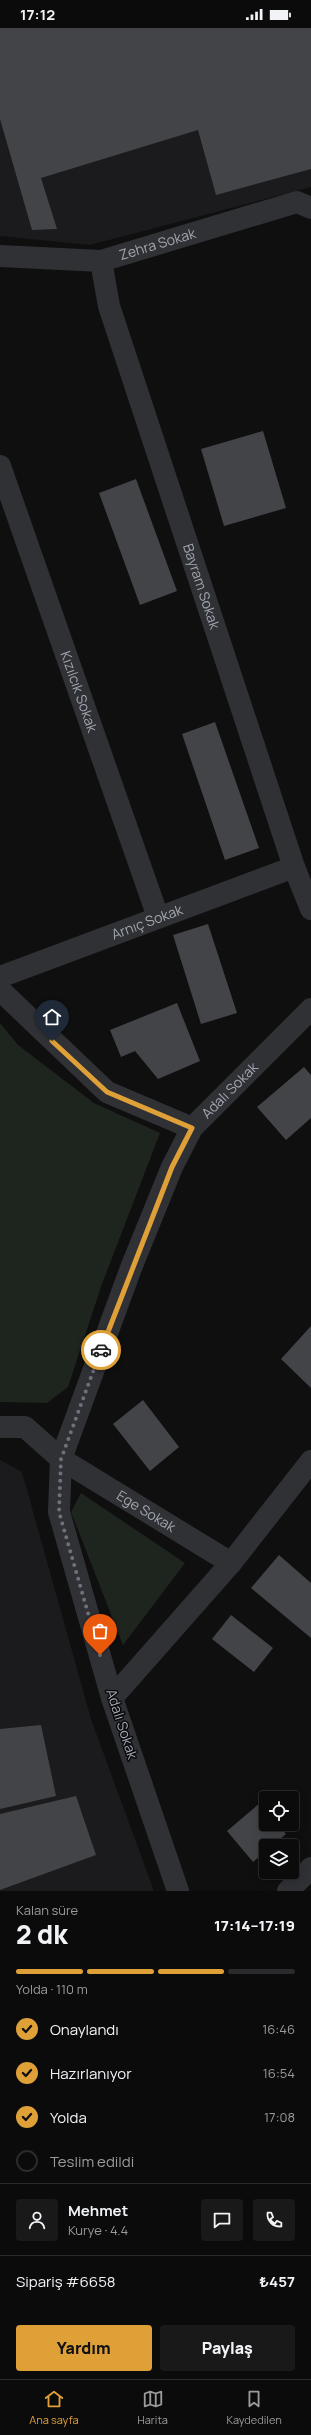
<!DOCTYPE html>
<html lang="tr">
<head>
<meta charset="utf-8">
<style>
	:root { --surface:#0b0b0c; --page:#19191a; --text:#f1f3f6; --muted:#9a9b9d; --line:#2b2b2d; --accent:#dfa038 }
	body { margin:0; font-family:Manrope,sans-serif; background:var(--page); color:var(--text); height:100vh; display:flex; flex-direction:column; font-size:15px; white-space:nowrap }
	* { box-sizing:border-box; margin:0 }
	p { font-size:13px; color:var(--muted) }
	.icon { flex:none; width:22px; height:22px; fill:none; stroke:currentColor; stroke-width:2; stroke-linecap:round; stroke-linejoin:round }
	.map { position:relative; height:1863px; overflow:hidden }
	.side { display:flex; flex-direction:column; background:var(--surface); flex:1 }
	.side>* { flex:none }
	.fabs { position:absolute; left:259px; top:1763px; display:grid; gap:8px }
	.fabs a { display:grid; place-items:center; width:40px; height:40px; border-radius:4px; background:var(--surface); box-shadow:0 2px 10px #0003,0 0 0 1px var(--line); font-size:20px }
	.pin { position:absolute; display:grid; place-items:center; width:34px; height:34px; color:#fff; margin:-41px -17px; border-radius:50% 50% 50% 0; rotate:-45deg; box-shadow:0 0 4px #0007 }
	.pin .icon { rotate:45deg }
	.courier { position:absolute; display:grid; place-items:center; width:40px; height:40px; margin:-20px; border:3px solid #dfa038; border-radius:50%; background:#fff; color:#222; box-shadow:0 1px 5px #0007 }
	.head em { font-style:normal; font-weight:800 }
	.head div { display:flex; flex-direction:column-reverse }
	.head { display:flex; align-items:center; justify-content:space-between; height:68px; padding:0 16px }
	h1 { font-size:26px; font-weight:800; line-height:30px }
	.bar { display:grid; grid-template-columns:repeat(4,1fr); gap:6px 4px; align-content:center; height:48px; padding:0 16px }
	.bar i { height:5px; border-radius:3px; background:var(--line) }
	.bar .on { background:var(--accent) }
	.bar p { grid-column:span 4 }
	.line { display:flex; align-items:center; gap:10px; padding:0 16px; border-top:1px solid var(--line) }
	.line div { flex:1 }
	.round { display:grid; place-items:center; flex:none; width:42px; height:42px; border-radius:4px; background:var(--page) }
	ol { padding:0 16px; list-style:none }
	li { display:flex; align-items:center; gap:12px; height:44px }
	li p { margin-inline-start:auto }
	li .icon { padding:4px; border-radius:50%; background:var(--accent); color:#111; stroke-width:4 }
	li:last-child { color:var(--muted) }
	li i { width:22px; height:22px; border:2px solid var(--line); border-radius:50% }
	.action { display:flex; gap:8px; margin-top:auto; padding:8px 16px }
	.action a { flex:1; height:46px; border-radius:4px; background:var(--accent); color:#111; font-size:16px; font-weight:800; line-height:46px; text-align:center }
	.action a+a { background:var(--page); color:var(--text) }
	.status { display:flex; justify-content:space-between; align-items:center; height:28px; padding:0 20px; background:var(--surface); direction:ltr }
	.status svg { height:11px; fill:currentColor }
	.menu { display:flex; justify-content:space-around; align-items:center; height:56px; border-top:1px solid var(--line); background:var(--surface); font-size:11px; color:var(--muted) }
	.menu a { display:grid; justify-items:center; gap:2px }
	.menu .on { color:var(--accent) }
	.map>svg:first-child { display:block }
	.built { fill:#1b1b1d }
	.green { fill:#1e241e }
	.building { fill:#434448 }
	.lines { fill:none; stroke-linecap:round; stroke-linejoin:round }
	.street { stroke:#303135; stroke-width:22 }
	.done { stroke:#6e7178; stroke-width:4; stroke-dasharray:0 7.2 }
	.route { stroke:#dfa038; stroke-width:5 }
	.labels { text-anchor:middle; stroke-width:3; stroke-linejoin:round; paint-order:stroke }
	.street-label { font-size:14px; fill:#a1a6b0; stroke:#0a0a0b }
</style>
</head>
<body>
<div class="status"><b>17:12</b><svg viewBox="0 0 49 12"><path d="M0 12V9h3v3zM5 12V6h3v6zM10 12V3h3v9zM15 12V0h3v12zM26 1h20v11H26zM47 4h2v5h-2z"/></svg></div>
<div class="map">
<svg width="311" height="1863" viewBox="0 0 311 1863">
	<rect width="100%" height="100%" fill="#0f0f10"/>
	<!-- built -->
	<path class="built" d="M 0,0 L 311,0 L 311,159 L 90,217 L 0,208 Z
		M 0,1432 L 22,1444 L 91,1691 L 154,1863 L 0,1863 Z"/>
	<!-- green -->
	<path class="green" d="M 0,995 L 18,1017 L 94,1075 L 160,1105 L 102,1256 L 68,1359 L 47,1375 L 0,1374 Z
		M 81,1465 L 185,1535 L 123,1617 L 71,1484 Z"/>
	<!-- building -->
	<path class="building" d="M 0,0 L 311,0 L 311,141 L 216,167 L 198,102 L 41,150 L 57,201 L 32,202 L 0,91 Z
		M 263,403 L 286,480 L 224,498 L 201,421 Z
		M 136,451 L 177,563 L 140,577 L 99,465 Z
		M 215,694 L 259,820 L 225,832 L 182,706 Z
		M 208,896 L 237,985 L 201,996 L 173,907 Z
		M 177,975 L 200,1033 L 158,1051 L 135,1023 L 121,1029 L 110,1002 Z
		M 304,1039 L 311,1047 L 311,1090 L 286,1112 L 257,1079 Z
		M 311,1298 L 311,1360 L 281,1331 Z
		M 143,1372 L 179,1419 L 150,1443 L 113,1396 Z
		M 279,1527 L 311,1555 L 311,1610 L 251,1560 Z
		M 231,1587 L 273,1620 L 254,1644 L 212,1611 Z
		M 41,1697 L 56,1768 L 0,1781 L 0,1701 Z
		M 76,1768 L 96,1827 L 0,1862 L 0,1786 Z
		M 260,1775 L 266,1782 L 266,1796 L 278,1796 L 286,1806 L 272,1818 L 266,1818 L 266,1823 L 253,1834 L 227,1803 Z"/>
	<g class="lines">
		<!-- street -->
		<g class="street">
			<path id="s1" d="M 0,228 L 101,233 L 297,174 L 311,180"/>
			<path id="s2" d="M 101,233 L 109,278 L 294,839 L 311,881"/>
			<path id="s3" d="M 0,438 L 158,889"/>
			<path id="s4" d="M 0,949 L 294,839"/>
			<path d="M 0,962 L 107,1064 L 192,1100"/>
			<path id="s5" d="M 0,1399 L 25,1399 L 61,1431 L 231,1535"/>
			<path d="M 112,1670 L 231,1535 L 311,1433"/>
			<path id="s6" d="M 178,1863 L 112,1670 L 59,1484 L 61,1431 L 131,1240 L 172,1139 L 192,1100 L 311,981"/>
			<path d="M 288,1863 L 311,1840"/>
		</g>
	</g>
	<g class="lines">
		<!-- done -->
		<path class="done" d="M 100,1627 L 59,1484 L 61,1431 L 101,1322"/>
		<!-- route -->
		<path class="route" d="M 52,1013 L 107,1064 L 192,1100 L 172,1139 L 101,1322"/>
	</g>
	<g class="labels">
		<!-- street labels -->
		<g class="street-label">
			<text dy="5" stroke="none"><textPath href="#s1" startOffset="160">Zehra Sokak</textPath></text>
			<text dy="5" stroke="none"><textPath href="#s2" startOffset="341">Bayram Sokak</textPath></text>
			<text dy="5" stroke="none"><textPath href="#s3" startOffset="239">Kızılcık Sokak</textPath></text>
			<text dy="5" stroke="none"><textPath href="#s4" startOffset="157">Arnıç Sokak</textPath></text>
			<text dy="5" stroke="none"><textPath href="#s6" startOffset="860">Adalı Sokak</textPath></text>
			<text dy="5" stroke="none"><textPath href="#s5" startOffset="173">Ege Sokak</textPath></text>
			<text transform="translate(122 1696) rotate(72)" y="5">Adalı Sokak</text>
		</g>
	</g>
</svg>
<div class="fabs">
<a><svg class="icon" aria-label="locate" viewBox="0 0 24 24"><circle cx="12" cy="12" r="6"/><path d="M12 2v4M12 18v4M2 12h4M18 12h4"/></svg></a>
<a><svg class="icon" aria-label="layers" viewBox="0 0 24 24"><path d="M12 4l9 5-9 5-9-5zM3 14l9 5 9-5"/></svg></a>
</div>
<div class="pin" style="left:100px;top:1627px;background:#ea580c"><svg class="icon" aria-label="bag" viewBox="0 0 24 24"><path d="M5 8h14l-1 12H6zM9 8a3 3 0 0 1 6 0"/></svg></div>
<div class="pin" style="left:52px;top:1013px;background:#1f2937"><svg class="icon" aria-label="home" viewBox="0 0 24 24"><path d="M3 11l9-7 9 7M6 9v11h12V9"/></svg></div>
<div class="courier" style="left:101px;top:1322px"><svg class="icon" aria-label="car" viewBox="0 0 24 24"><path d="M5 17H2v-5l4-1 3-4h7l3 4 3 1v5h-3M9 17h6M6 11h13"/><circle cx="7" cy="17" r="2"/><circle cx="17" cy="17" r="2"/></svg></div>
</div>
<section class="side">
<div class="head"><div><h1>2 dk</h1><p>Kalan süre</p></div><em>17:14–17:19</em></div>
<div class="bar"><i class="on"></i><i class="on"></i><i class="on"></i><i></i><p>Yolda · 110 m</p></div>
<ol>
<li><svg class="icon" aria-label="check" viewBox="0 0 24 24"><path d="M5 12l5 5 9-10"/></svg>Onaylandı<p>16:46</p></li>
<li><svg class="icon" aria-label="check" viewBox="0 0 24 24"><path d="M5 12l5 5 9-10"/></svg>Hazırlanıyor<p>16:54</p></li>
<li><svg class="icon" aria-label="check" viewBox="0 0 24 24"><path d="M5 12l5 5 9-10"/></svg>Yolda<p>17:08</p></li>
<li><i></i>Teslim edildi</li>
</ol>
<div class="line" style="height:72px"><a class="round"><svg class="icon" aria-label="person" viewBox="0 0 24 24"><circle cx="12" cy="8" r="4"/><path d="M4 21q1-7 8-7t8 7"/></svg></a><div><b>Mehmet</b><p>Kurye · 4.4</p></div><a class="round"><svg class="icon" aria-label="chat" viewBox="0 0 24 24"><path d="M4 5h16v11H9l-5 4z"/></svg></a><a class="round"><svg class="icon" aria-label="phone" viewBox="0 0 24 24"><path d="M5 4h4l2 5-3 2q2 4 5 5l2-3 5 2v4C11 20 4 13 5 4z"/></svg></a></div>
<div class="line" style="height:52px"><div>Sipariş #6658</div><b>₺457</b></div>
<div class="action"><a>Yardım</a><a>Paylaş</a></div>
</section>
<nav class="menu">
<a class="on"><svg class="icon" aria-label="home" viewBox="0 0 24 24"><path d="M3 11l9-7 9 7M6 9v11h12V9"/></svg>Ana sayfa</a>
<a><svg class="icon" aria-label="map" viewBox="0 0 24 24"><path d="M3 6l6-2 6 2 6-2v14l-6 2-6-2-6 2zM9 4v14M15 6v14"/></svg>Harita</a>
<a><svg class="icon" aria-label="saved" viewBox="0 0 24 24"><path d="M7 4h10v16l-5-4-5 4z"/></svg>Kaydedilen</a>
</nav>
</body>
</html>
